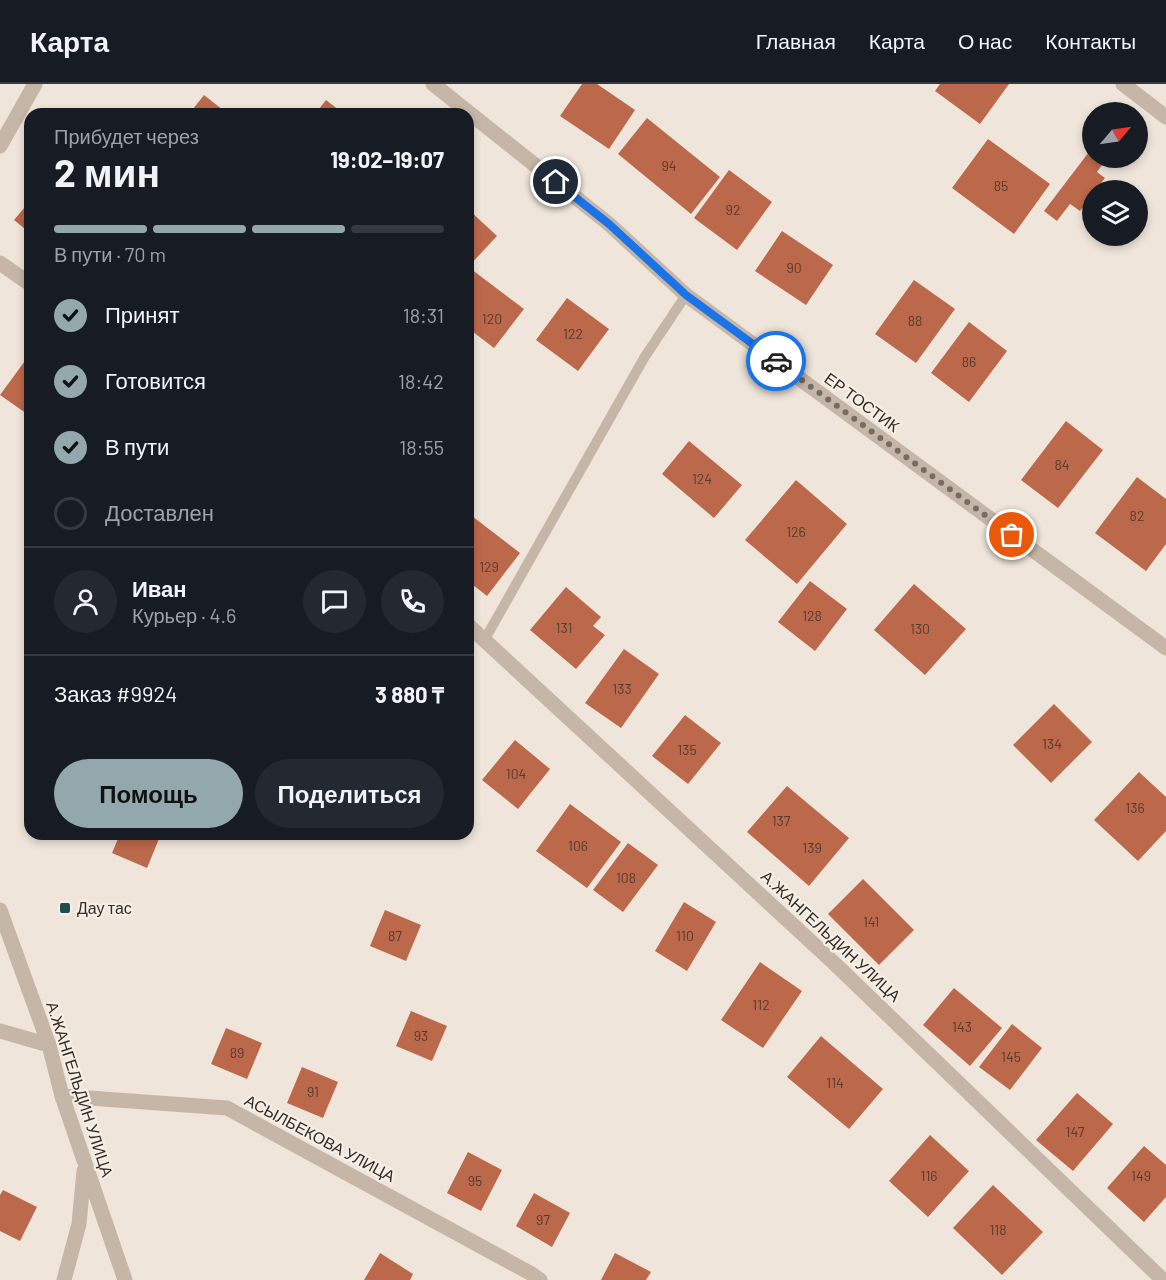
<!DOCTYPE html>
<html lang="ru">
<head>
<meta charset="utf-8">
<style>
	:root { --surface:#171b24; --page:#242831; --text:#f1f3f6; --muted:#9ea1a6; --line:#363941; --accent:#93a8ac }
	body { margin:0; font-family:Barlow,sans-serif; background:var(--page); color:var(--text); height:100vh; display:flex; flex-direction:column; font-size:22px; white-space:nowrap }
	* { box-sizing:border-box; margin:0 }
	p { font-size:20px; color:var(--muted) }
	.icon { flex:none; width:33px; height:33px; fill:none; stroke:currentColor; stroke-width:2; stroke-linecap:round; stroke-linejoin:round }
	.map { position:relative; flex:1; overflow:hidden }
	.details { position:absolute; left:24px; top:24px; width:450px; height:732px; display:flex; flex-direction:column; background:var(--surface); border-radius:18px; box-shadow:0 3px 9px #0003 }
	.details>* { flex:none }
	.needle { width:39px; rotate:61deg }
	.fabs { position:absolute; left:1082px; top:18px; display:grid; gap:12px }
	.fabs a { display:grid; place-items:center; width:66px; height:66px; border-radius:50%; background:var(--surface); box-shadow:0 3px 9px #0003; font-size:30px }
	.pin { position:absolute; display:grid; place-items:center; width:51px; height:51px; color:#fff; margin:-26px; border:3px solid #fff; border-radius:50%; box-shadow:0 2px 6px #0007 }
	.courier { position:absolute; display:grid; place-items:center; width:60px; height:60px; margin:-30px; border:4px solid #1a73e8; border-radius:50%; background:#fff; color:#222; box-shadow:0 2px 8px #0007 }
	.headline em { font-style:normal; font-weight:700 }
	.headline div { display:flex; flex-direction:column-reverse }
	.headline { display:flex; align-items:center; justify-content:space-between; height:102px; padding:0 30px }
	h1 { font-size:39px; font-weight:700; line-height:45px }
	.bar { display:grid; grid-template-columns:repeat(4,1fr); gap:9px 6px; align-content:center; height:72px; padding:0 30px }
	.bar i { height:8px; border-radius:4px; background:var(--line) }
	.bar .selected { background:var(--accent) }
	.bar p { grid-column:span 4 }
	.line { display:flex; align-items:center; gap:15px; padding:0 30px; border-top:2px solid var(--line) }
	.line div { flex:1 }
	.round { display:grid; place-items:center; flex:none; width:63px; height:63px; border-radius:32px; background:var(--page) }
	ol { padding:0 30px; list-style:none }
	li { display:flex; align-items:center; gap:18px; height:66px }
	li p { margin-inline-start:auto }
	li .icon { padding:6px; border-radius:50%; background:var(--accent); color:#111; stroke-width:4 }
	li:last-child { color:var(--muted) }
	li i { width:33px; height:33px; border:3px solid var(--line); border-radius:50% }
	.primary-button { display:flex; gap:12px; margin-top:auto; padding:12px 30px }
	.primary-button a { flex:1; height:69px; border-radius:36px; background:var(--accent); color:#111; font-size:24px; font-weight:700; line-height:69px; text-align:center }
	.primary-button a+a { background:var(--page); color:var(--text) }
	header { display:flex; align-items:center; gap:36px; box-sizing:border-box; height:84px; padding:0 30px; background:var(--surface); border-bottom:2px solid var(--line) }
	header strong { font-size:28px }
	nav { display:flex; gap:33px; margin-inline-start:auto; font-size:21px }
	.map>svg:first-child { display:block }
	.building { fill:#bc684b }
	.lines { fill:none; stroke-linecap:round; stroke-linejoin:round }
	.service { stroke:#c6b6a7; stroke-width:10 }
	.minor { stroke:#c6b6a7; stroke-width:15 }
	.tertiary { stroke:#c6b6a7; stroke-width:15 }
	.done { stroke:#756c66; stroke-width:6; stroke-dasharray:0 10.8 }
	.route { stroke:#1a73e8; stroke-width:8 }
	.poi-dot { fill:#204c51; stroke:#f7efe5; stroke-width:2 }
	.labels { text-anchor:middle; stroke-width:4.5; stroke-linejoin:round; paint-order:stroke }
	.number-label { font-size:14px; fill:#553a30 }
	.street-label { font-size:16px; fill:#332b27; stroke:#f7efe5 }
	.poi-label { font-size:16px; fill:#332b27; stroke:#f7efe5; text-anchor:start }
</style>
</head>
<body>
<header>
<strong>Карта</strong>
<nav><a>Главная</a><a>Карта</a><a>О нас</a><a>Контакты</a></nav>
</header>
<div class="map">
<svg width="1166" height="1196" viewBox="0 0 1166 1196">
	<rect width="100%" height="100%" fill="#efe5da"/>
	<!-- building -->
	<path class="building" d="M 582,0 L 597,0 L 635,26 L 609,65 L 560,32 Z
		M 940,0 L 1009,0 L 980,40 L 935,7 Z
		M 204,11 L 228,30 L 189,30 Z
		M 326,16 L 344,30 L 315,30 Z
		M 647,34 L 720,93 L 691,130 L 618,70 Z
		M 988,55 L 1050,100 L 1014,150 L 952,104 Z
		M 1092,64 L 1092,74 L 1107,74 L 1097,88 L 1105,94 L 1096,106 L 1092,106 L 1092,112 L 1080,127 L 1070,120 L 1057,137 L 1044,127 Z
		M 729,86 L 772,118 L 737,166 L 694,134 Z
		M 30,117 L 30,149 L 14,136 Z
		M 468,125 L 497,152 L 468,183 Z
		M 782,147 L 833,181 L 806,221 L 755,187 Z
		M 471,185 L 524,225 L 494,264 L 468,244 L 468,190 Z
		M 914,196 L 955,225 L 916,279 L 875,250 Z
		M 567,214 L 609,245 L 578,287 L 536,256 Z
		M 969,238 L 1007,267 L 969,318 L 931,289 Z
		M 30,270 L 30,332 L 0,311 Z
		M 1066,337 L 1103,366 L 1058,424 L 1021,396 Z
		M 689,357 L 742,401 L 714,434 L 662,390 Z
		M 1137,393 L 1166,415 L 1166,460 L 1146,487 L 1095,449 Z
		M 796,396 L 847,440 L 797,500 L 745,456 Z
		M 468,429 L 520,469 L 487,512 L 468,497 Z
		M 810,497 L 847,525 L 815,567 L 778,538 Z
		M 914,500 L 966,545 L 925,591 L 874,546 Z
		M 566,503 L 601,533 L 593,542 L 605,551 L 576,585 L 530,546 Z
		M 624,565 L 659,590 L 621,644 L 585,619 Z
		M 1054,620 L 1092,658 L 1051,699 L 1013,661 Z
		M 685,631 L 721,659 L 688,700 L 652,672 Z
		M 515,656 L 550,685 L 518,725 L 482,696 Z
		M 1139,688 L 1166,713 L 1166,747 L 1138,777 L 1094,736 Z
		M 787,702 L 849,754 L 809,802 L 747,748 Z
		M 570,720 L 621,758 L 587,804 L 536,767 Z
		M 120,750 L 161,750 L 147,784 L 112,769 Z
		M 628,759 L 658,781 L 623,828 L 593,806 Z
		M 863,795 L 914,846 L 879,881 L 828,830 Z
		M 684,818 L 716,838 L 687,887 L 655,867 Z
		M 385,826 L 421,841 L 406,877 L 370,862 Z
		M 760,878 L 802,907 L 763,964 L 721,936 Z
		M 954,904 L 1002,944 L 970,982 L 923,941 Z
		M 411,927 L 447,942 L 432,977 L 396,962 Z
		M 1012,940 L 1042,964 L 1010,1006 L 979,983 Z
		M 226,944 L 262,959 L 247,995 L 211,980 Z
		M 821,952 L 883,1005 L 849,1045 L 787,993 Z
		M 302,983 L 338,998 L 323,1034 L 287,1019 Z
		M 1077,1009 L 1113,1040 L 1073,1087 L 1036,1056 Z
		M 930,1051 L 969,1087 L 928,1133 L 889,1097 Z
		M 1144,1062 L 1166,1081 L 1166,1113 L 1144,1138 L 1107,1104 Z
		M 468,1068 L 502,1086 L 481,1127 L 447,1109 Z
		M 993,1101 L 1043,1148 L 1002,1191 L 953,1144 Z
		M 3,1106 L 37,1123 L 20,1157 L 0,1147 L 0,1111 Z
		M 534,1109 L 570,1129 L 552,1163 L 516,1142 Z
		M 380,1169 L 413,1190 L 410,1196 L 364,1196 Z
		M 615,1169 L 651,1188 L 646,1196 L 601,1196 Z"/>
	<g class="lines">
		<!-- service -->
		<path class="service" d="M 485,555 L 644,274 L 686,211"/>
		<!-- minor -->
		<path class="minor" d="M 433,0 L 609,140 L 686,211 L 1166,564
			M 1123,0 L 1166,33
			M 0,62 L 35,0
			M 0,179 L 30,200
			M 468,541 L 834,879 L 1163,1196
			M 0,947 L 49,961
			M 62,1012 L 227,1024 L 530,1189 L 540,1196"/>
		<!-- tertiary -->
		<path class="tertiary" d="M 0,826 L 49,961 L 62,1012 L 125,1196
			M 64,1196 L 79,1140 L 84,1087"/>
	</g>
	<g class="lines">
		<!-- done -->
		<path class="done" d="M 776,277 L 1012,451"/>
		<!-- route -->
		<path class="route" d="M 556,98 L 609,140 L 686,211 L 776,277"/>
	</g>
	<!-- markers -->
	<rect class="poi-dot" x="59" y="818" width="12" height="12" rx="3"/>
	<g class="labels">
		<!-- number labels -->
		<g class="number-label">
			<text x="669" y="87">94</text>
			<text x="1001" y="107">85</text>
			<text x="733" y="131">92</text>
			<text x="794" y="189">90</text>
			<text x="492" y="240">120</text>
			<text x="915" y="242">88</text>
			<text x="573" y="255">122</text>
			<text x="969" y="283">86</text>
			<text x="1062" y="386">84</text>
			<text x="702" y="400">124</text>
			<text x="1137" y="437">82</text>
			<text x="796" y="453">126</text>
			<text x="489" y="488">129</text>
			<text x="812" y="537">128</text>
			<text x="564" y="549">131</text>
			<text x="920" y="550">130</text>
			<text x="622" y="610">133</text>
			<text x="1052" y="665">134</text>
			<text x="687" y="671">135</text>
			<text x="516" y="695">104</text>
			<text x="1135" y="729">136</text>
			<text x="781" y="742">137</text>
			<text x="578" y="767">106</text>
			<text x="812" y="769">139</text>
			<text x="626" y="799">108</text>
			<text x="871" y="843">141</text>
			<text x="395" y="857">87</text>
			<text x="685" y="857">110</text>
			<text x="761" y="926">112</text>
			<text x="962" y="948">143</text>
			<text x="421" y="957">93</text>
			<text x="237" y="974">89</text>
			<text x="1011" y="978">145</text>
			<text x="835" y="1004">114</text>
			<text x="313" y="1013">91</text>
			<text x="1075" y="1053">147</text>
			<text x="929" y="1097">116</text>
			<text x="1141" y="1097">149</text>
			<text x="475" y="1102">95</text>
			<text x="543" y="1141">97</text>
			<text x="998" y="1151">118</text>
		</g>
		<!-- street labels -->
		<g class="street-label">
			<text transform="translate(862 318) rotate(36)" y="6">ЕР ТОСТИК</text>
			<text transform="translate(831 852) rotate(43)" y="6">А.ЖАНГЕЛЬДИН УЛИЦА</text>
			<text transform="translate(80 1005) rotate(72)" y="6">А.ЖАНГЕЛЬДИН УЛИЦА</text>
			<text transform="translate(320 1054) rotate(28)" y="6">АСЫЛБЕКОВА УЛИЦА</text>
		</g>
		<!-- poi labels -->
		<g class="poi-label">
			<text x="77" y="830">Дау тас</text>
		</g>
	</g>
</svg>
<div class="fabs">
<a><svg class="needle" viewBox="-14 -14 28 28"><path d="M0-13l5 13h-10z" fill="#e53935"/><path d="M0 13l5-13h-10z" fill="#9ea1a6"/></svg></a>
<a><svg class="icon" aria-label="layers" viewBox="0 0 24 24"><path d="M12 4l9 5-9 5-9-5zM3 14l9 5 9-5"/></svg></a>
</div>
<div class="pin" style="left:1012px;top:451px;background:#ea580c"><svg class="icon" aria-label="bag" viewBox="0 0 24 24"><path d="M5 8h14l-1 12H6zM9 8a3 3 0 0 1 6 0"/></svg></div>
<div class="pin" style="left:556px;top:98px;background:#1f2937"><svg class="icon" aria-label="home" viewBox="0 0 24 24"><path d="M3 11l9-7 9 7M6 9v11h12V9"/></svg></div>
<div class="courier" style="left:776px;top:277px"><svg class="icon" aria-label="car" viewBox="0 0 24 24"><path d="M5 17H2v-5l4-1 3-4h7l3 4 3 1v5h-3M9 17h6M6 11h13"/><circle cx="7" cy="17" r="2"/><circle cx="17" cy="17" r="2"/></svg></div>
<section class="details">
<div class="headline"><div><h1>2 мин</h1><p>Прибудет через</p></div><em>19:02–19:07</em></div>
<div class="bar"><i class="selected"></i><i class="selected"></i><i class="selected"></i><i></i><p>В пути · 70 m</p></div>
<ol>
<li><svg class="icon" aria-label="check" viewBox="0 0 24 24"><path d="M5 12l5 5 9-10"/></svg>Принят<p>18:31</p></li>
<li><svg class="icon" aria-label="check" viewBox="0 0 24 24"><path d="M5 12l5 5 9-10"/></svg>Готовится<p>18:42</p></li>
<li><svg class="icon" aria-label="check" viewBox="0 0 24 24"><path d="M5 12l5 5 9-10"/></svg>В пути<p>18:55</p></li>
<li><i></i>Доставлен</li>
</ol>
<div class="line" style="height:108px"><a class="round"><svg class="icon" aria-label="person" viewBox="0 0 24 24"><circle cx="12" cy="8" r="4"/><path d="M4 21q1-7 8-7t8 7"/></svg></a><div><b>Иван</b><p>Курьер · 4.6</p></div><a class="round"><svg class="icon" aria-label="chat" viewBox="0 0 24 24"><path d="M4 5h16v11H9l-5 4z"/></svg></a><a class="round"><svg class="icon" aria-label="phone" viewBox="0 0 24 24"><path d="M5 4h4l2 5-3 2q2 4 5 5l2-3 5 2v4C11 20 4 13 5 4z"/></svg></a></div>
<div class="line" style="height:78px"><div>Заказ #9924</div><b>3 880 ₸</b></div>
<div class="primary-button"><a>Помощь</a><a>Поделиться</a></div>
</section>
</div>
</body>
</html>
